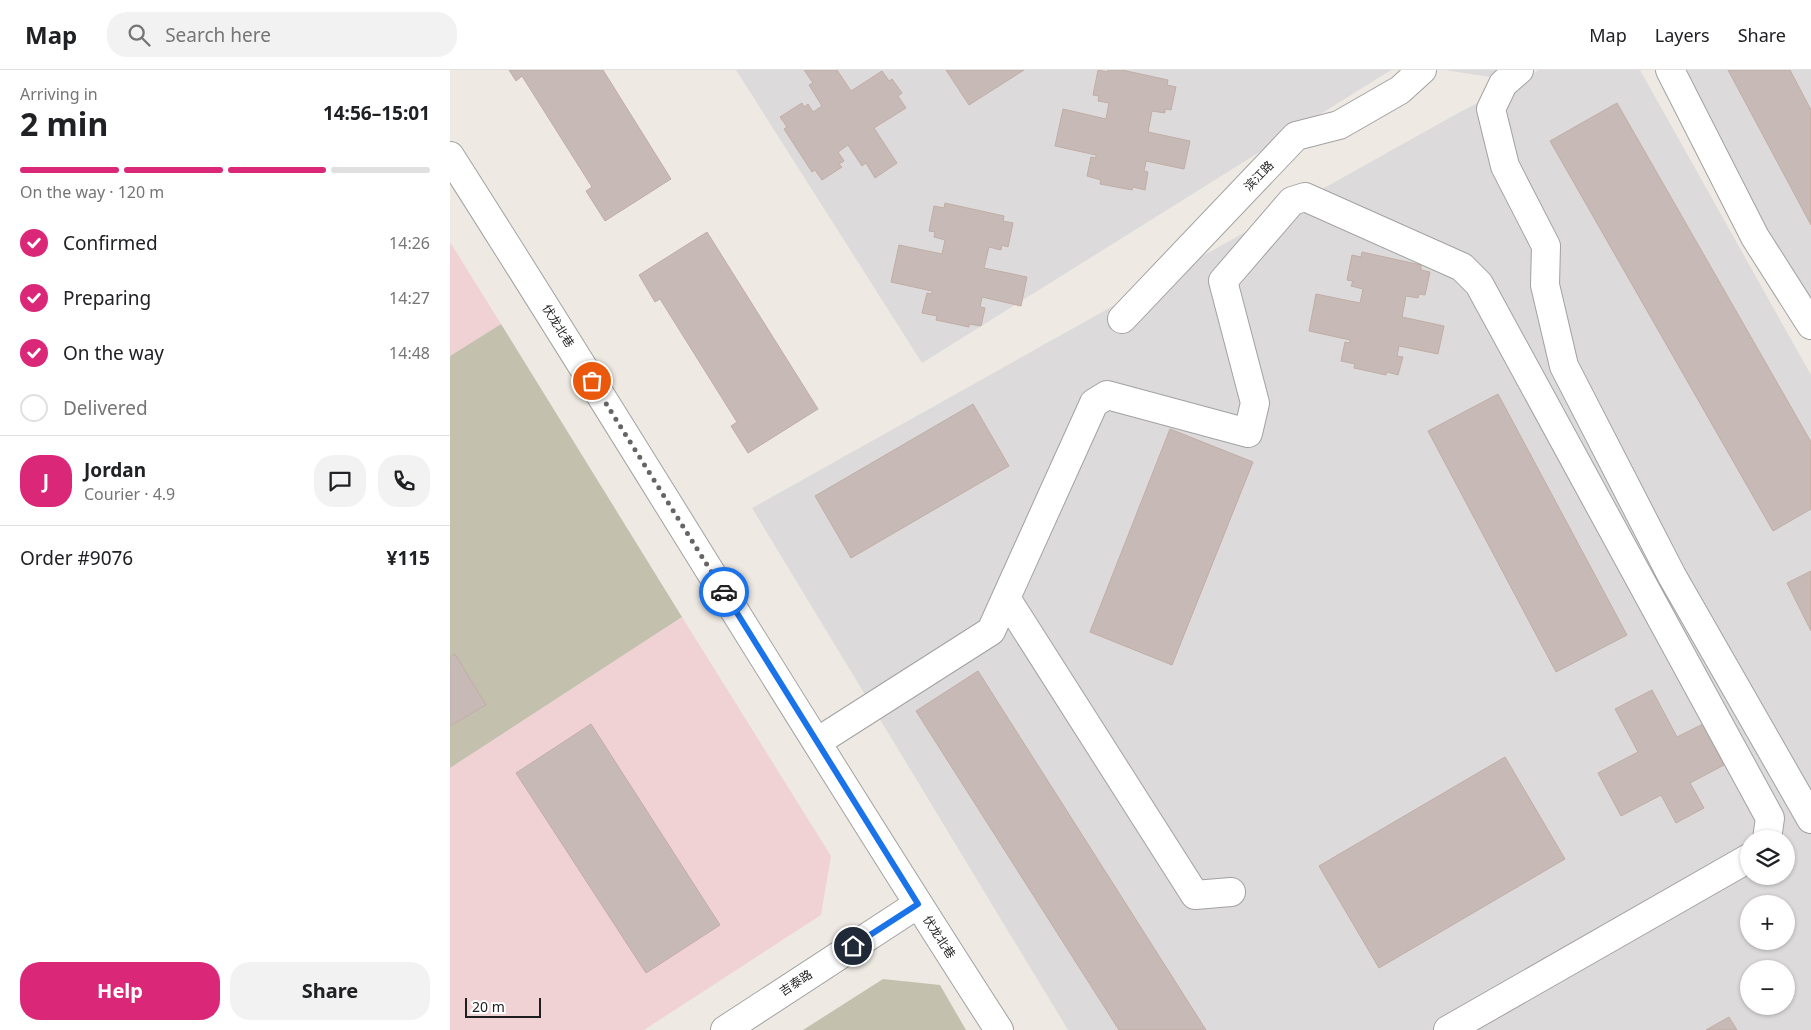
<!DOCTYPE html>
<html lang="en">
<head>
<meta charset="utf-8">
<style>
	:root { --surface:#fff; --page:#f2f2f2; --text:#202124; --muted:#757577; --line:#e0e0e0; --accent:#db2777 }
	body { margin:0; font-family:"Noto Sans","Noto Sans SC",sans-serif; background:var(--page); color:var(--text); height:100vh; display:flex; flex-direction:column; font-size:19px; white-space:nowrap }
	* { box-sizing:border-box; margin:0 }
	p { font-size:16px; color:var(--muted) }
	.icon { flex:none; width:28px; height:28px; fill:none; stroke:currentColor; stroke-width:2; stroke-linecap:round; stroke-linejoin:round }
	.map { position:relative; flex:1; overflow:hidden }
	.sheet { display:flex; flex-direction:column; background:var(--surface); width:450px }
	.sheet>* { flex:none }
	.buttons { position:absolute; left:1290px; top:760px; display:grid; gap:10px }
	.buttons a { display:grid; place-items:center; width:55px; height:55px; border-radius:50%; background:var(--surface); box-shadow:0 1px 4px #0004; font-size:25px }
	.scale { position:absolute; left:15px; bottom:12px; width:76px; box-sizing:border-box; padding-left:5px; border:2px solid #1e1e1e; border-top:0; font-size:14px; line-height:18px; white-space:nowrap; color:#1e1e1e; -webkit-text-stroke:4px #fff; paint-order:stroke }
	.pin { position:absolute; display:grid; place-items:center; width:42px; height:42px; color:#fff; margin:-21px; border:2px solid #fff; border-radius:50%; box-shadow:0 1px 5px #0007 }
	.courier { position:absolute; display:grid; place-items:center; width:50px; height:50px; margin:-25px; border:4px solid #1a73e8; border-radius:50%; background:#fff; color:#222; box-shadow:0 1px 6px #0007 }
	.overview em { font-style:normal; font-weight:700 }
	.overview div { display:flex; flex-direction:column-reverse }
	.overview { display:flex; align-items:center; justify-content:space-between; height:85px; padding:0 20px }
	h1 { font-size:32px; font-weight:700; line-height:38px }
	.bar { display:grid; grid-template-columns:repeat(4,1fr); gap:8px 5px; align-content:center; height:60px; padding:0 20px }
	.bar i { height:6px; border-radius:4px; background:var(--line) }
	.bar .active { background:var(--accent) }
	.bar p { grid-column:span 4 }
	.line { display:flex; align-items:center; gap:12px; padding:0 20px; border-top:1px solid var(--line) }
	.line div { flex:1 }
	.round { display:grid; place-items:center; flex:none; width:52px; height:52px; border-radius:20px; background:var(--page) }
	ol { padding:0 20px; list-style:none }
	li { display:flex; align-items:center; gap:15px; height:55px }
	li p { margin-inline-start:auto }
	li .icon { padding:5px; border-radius:50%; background:var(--accent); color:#fff; stroke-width:4 }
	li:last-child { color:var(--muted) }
	li i { width:28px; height:28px; border:2px solid var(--line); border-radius:50% }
	.action { display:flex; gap:10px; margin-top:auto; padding:10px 20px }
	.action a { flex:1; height:58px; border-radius:20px; background:var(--accent); color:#fff; font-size:20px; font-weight:700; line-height:58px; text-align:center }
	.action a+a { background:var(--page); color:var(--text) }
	header { display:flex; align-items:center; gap:30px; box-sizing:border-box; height:70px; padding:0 25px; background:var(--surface); border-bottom:1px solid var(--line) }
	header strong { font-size:24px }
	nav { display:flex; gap:28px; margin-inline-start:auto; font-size:18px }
	.search { width:350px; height:45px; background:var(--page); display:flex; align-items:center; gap:12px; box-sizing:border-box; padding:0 18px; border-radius:20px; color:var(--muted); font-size:19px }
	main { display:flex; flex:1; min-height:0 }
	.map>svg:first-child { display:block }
	.residential { fill:#dcdadb; fill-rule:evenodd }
	.commercial { fill:#f0d2d5 }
	.construction { fill:#c4c0ae }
	.building { fill:#c7bab6; stroke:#c1ada5 }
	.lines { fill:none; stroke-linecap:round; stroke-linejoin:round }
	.street-casing { stroke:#a2a2a2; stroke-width:30 }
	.street { stroke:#fff; stroke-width:28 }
	.done { stroke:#676563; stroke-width:5; stroke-dasharray:0 9 }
	.route { stroke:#1a73e8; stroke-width:6 }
	.labels { text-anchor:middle; stroke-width:5; stroke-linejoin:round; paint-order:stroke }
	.street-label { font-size:12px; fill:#1e1e1e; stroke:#fff }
</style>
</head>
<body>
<header>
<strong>Map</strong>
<div class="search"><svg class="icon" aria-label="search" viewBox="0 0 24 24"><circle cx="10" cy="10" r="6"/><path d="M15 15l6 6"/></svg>Search here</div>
<nav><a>Map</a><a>Layers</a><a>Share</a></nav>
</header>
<main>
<section class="sheet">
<div class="overview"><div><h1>2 min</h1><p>Arriving in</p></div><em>14:56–15:01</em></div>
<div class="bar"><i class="active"></i><i class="active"></i><i class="active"></i><i></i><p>On the way · 120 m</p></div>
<ol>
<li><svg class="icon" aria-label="check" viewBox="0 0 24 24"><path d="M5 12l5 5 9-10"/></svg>Confirmed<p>14:26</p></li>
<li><svg class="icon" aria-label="check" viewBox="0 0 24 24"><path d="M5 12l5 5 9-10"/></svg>Preparing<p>14:27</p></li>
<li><svg class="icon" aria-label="check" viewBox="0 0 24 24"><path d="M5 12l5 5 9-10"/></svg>On the way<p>14:48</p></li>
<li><i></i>Delivered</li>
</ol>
<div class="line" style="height:90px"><b class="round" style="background:var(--accent);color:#fff">J</b><div><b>Jordan</b><p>Courier · 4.9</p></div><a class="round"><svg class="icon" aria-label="chat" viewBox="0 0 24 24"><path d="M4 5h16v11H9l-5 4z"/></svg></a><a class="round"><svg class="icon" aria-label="phone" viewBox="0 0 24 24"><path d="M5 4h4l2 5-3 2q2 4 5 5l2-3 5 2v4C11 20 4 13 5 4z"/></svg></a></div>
<div class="line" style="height:65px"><div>Order #9076</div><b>¥115</b></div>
<div class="action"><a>Help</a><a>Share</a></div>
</section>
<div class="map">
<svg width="1361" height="960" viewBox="0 0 1361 960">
	<rect width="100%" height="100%" fill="#efe9e3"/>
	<!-- residential -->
	<path class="residential" d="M 286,0 L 941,0 L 472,293 Z
		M 995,0 L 1053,0 L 1040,7 Z
		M 1089,0 L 1190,0 L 1361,305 L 1361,960 L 618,960 L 302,438 L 1001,47 ZM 1299,769 L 1336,769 L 1336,806 L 1299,806 ZM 1299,834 L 1336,834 L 1336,871 L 1299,871 ZM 1299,899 L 1336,899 L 1336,936 L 1299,936 Z
		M 1209,0 L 1361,0 L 1361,271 Z"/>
	<!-- commercial -->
	<path class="commercial" d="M 0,172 L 51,254 L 0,286 Z
		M 232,547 L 381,786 L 371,845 L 194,960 L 0,960 L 0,698 Z"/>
	<!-- construction -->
	<path class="construction" d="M 51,254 L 232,547 L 0,698 L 0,286 Z
		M 433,909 L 490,915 L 516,960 L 353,960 Z"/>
	<!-- building -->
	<path class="building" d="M 59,0 L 153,0 L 221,109 L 155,151 L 136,121 L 142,117 L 72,6 L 66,11 Z
		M 354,0 L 387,0 L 401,21 L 432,1 L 439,11 L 442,9 L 452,23 L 448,26 L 456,38 L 424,58 L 447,93 L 425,108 L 416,93 L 412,96 L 398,75 L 388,82 L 394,91 L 389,94 L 392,97 L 372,110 L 365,100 L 362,102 L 334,59 L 337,57 L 330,47 L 352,33 L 354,37 L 358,34 L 363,42 L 372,36 L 359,15 L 363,13 Z
		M 496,0 L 574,0 L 519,35 Z
		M 648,0 L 657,2 L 658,0 L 672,0 L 718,10 L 717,15 L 726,17 L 721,40 L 715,39 L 715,43 L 702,41 L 698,62 L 740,71 L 734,99 L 696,91 L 694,101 L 698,102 L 695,120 L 683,117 L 682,120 L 650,114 L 651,110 L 637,106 L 641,87 L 646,88 L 646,85 L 605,76 L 613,39 L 656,49 L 659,33 L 648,31 L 649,26 L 643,25 Z
		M 1278,0 L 1340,0 L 1361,40 L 1361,155 Z
		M 1167,33 L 1361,372 L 1361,439 L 1323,461 L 1100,71 Z
		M 495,133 L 554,146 L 553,151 L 563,153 L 558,177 L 552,175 L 551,180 L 539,177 L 534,198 L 577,207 L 571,236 L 532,227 L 530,237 L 535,238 L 531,256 L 519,254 L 519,257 L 486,250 L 487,246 L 472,243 L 477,223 L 482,224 L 482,221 L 441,212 L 449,175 L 492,184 L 495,170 L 484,167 L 485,162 L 479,161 L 484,136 L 494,138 Z
		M 257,162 L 368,339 L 298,383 L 281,356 L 287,352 L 210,229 L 205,232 L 189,205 Z
		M 912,182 L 971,195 L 971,200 L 980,202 L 975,225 L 969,224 L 968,228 L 956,226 L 952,247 L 994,256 L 988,284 L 949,276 L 947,286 L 953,287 L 948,305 L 937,302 L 936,305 L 904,298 L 905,294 L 891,291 L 895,272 L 900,273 L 900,270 L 859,261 L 866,224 L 910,233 L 913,219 L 901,216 L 903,211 L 897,210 L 902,185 L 911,187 Z
		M 1048,324 L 1177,565 L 1106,602 L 978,361 Z
		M 523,334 L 559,396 L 401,488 L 365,426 Z
		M 720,359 L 803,392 L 722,595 L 640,562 Z
		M 1361,501 L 1361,561 L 1337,513 Z
		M 5,584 L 36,635 L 0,656 L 0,587 Z
		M 528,601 L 756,960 L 669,960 L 466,641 Z
		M 1202,620 L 1227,667 L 1253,654 L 1274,695 L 1240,713 L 1254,738 L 1226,753 L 1211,725 L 1171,746 L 1148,703 L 1188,682 L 1165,639 Z
		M 141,654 L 270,855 L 196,903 L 66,703 Z
		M 1055,687 L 1115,789 L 929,898 L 869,796 Z
		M 1279,947 L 1287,960 L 1256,960 Z"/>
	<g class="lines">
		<defs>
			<path id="street" d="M 1069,0 L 1053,14 L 1041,39 L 1055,96 L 1096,176 L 1095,215 L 1114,296 L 1222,506 L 1361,749
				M 1220,0 L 1305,167 L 1361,255
				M 0,86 C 185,376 362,671 549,960
				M 672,249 L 846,66 L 889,55 L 950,20 L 972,0
				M 556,528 L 745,825 L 781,822
				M 367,672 L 541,561 L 644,333 L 657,325 L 798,363 L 805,333 L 773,211 L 842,131 L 855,127 L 1012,197 L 1029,214 L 1320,748 L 1317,769
				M 275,960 L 468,834
				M 998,960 L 1299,788"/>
		</defs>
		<!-- street casing -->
		<use href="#street" class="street-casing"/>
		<!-- street -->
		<use href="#street" class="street"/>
	</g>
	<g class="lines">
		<!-- done -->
		<path class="done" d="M 142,311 L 274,522"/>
		<!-- route -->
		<path class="route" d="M 274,522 L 468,834 L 403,876"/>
	</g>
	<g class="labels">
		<!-- street labels -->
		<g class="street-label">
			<text transform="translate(809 106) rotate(-46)" y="4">滨江路</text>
			<text transform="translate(108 256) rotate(58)" y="4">伏龙北巷</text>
			<text transform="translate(489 867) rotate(57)" y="4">伏龙北巷</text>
			<text transform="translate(346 913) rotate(-33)" y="4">吉泰路</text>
		</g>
	</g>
</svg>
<div class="buttons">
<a><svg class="icon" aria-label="layers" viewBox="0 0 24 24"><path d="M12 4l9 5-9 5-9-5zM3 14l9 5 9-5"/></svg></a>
<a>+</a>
<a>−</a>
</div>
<div class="scale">20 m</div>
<div class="pin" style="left:142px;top:311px;background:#ea580c"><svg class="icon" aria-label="bag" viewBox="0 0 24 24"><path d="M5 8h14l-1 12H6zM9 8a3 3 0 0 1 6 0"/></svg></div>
<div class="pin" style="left:403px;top:876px;background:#1f2937"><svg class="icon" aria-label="home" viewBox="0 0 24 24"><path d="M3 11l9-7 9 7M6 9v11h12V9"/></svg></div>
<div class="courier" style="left:274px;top:522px"><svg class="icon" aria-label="car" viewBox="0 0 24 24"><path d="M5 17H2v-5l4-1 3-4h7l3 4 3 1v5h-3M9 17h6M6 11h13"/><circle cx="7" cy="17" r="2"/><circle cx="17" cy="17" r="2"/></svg></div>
</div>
</main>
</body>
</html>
